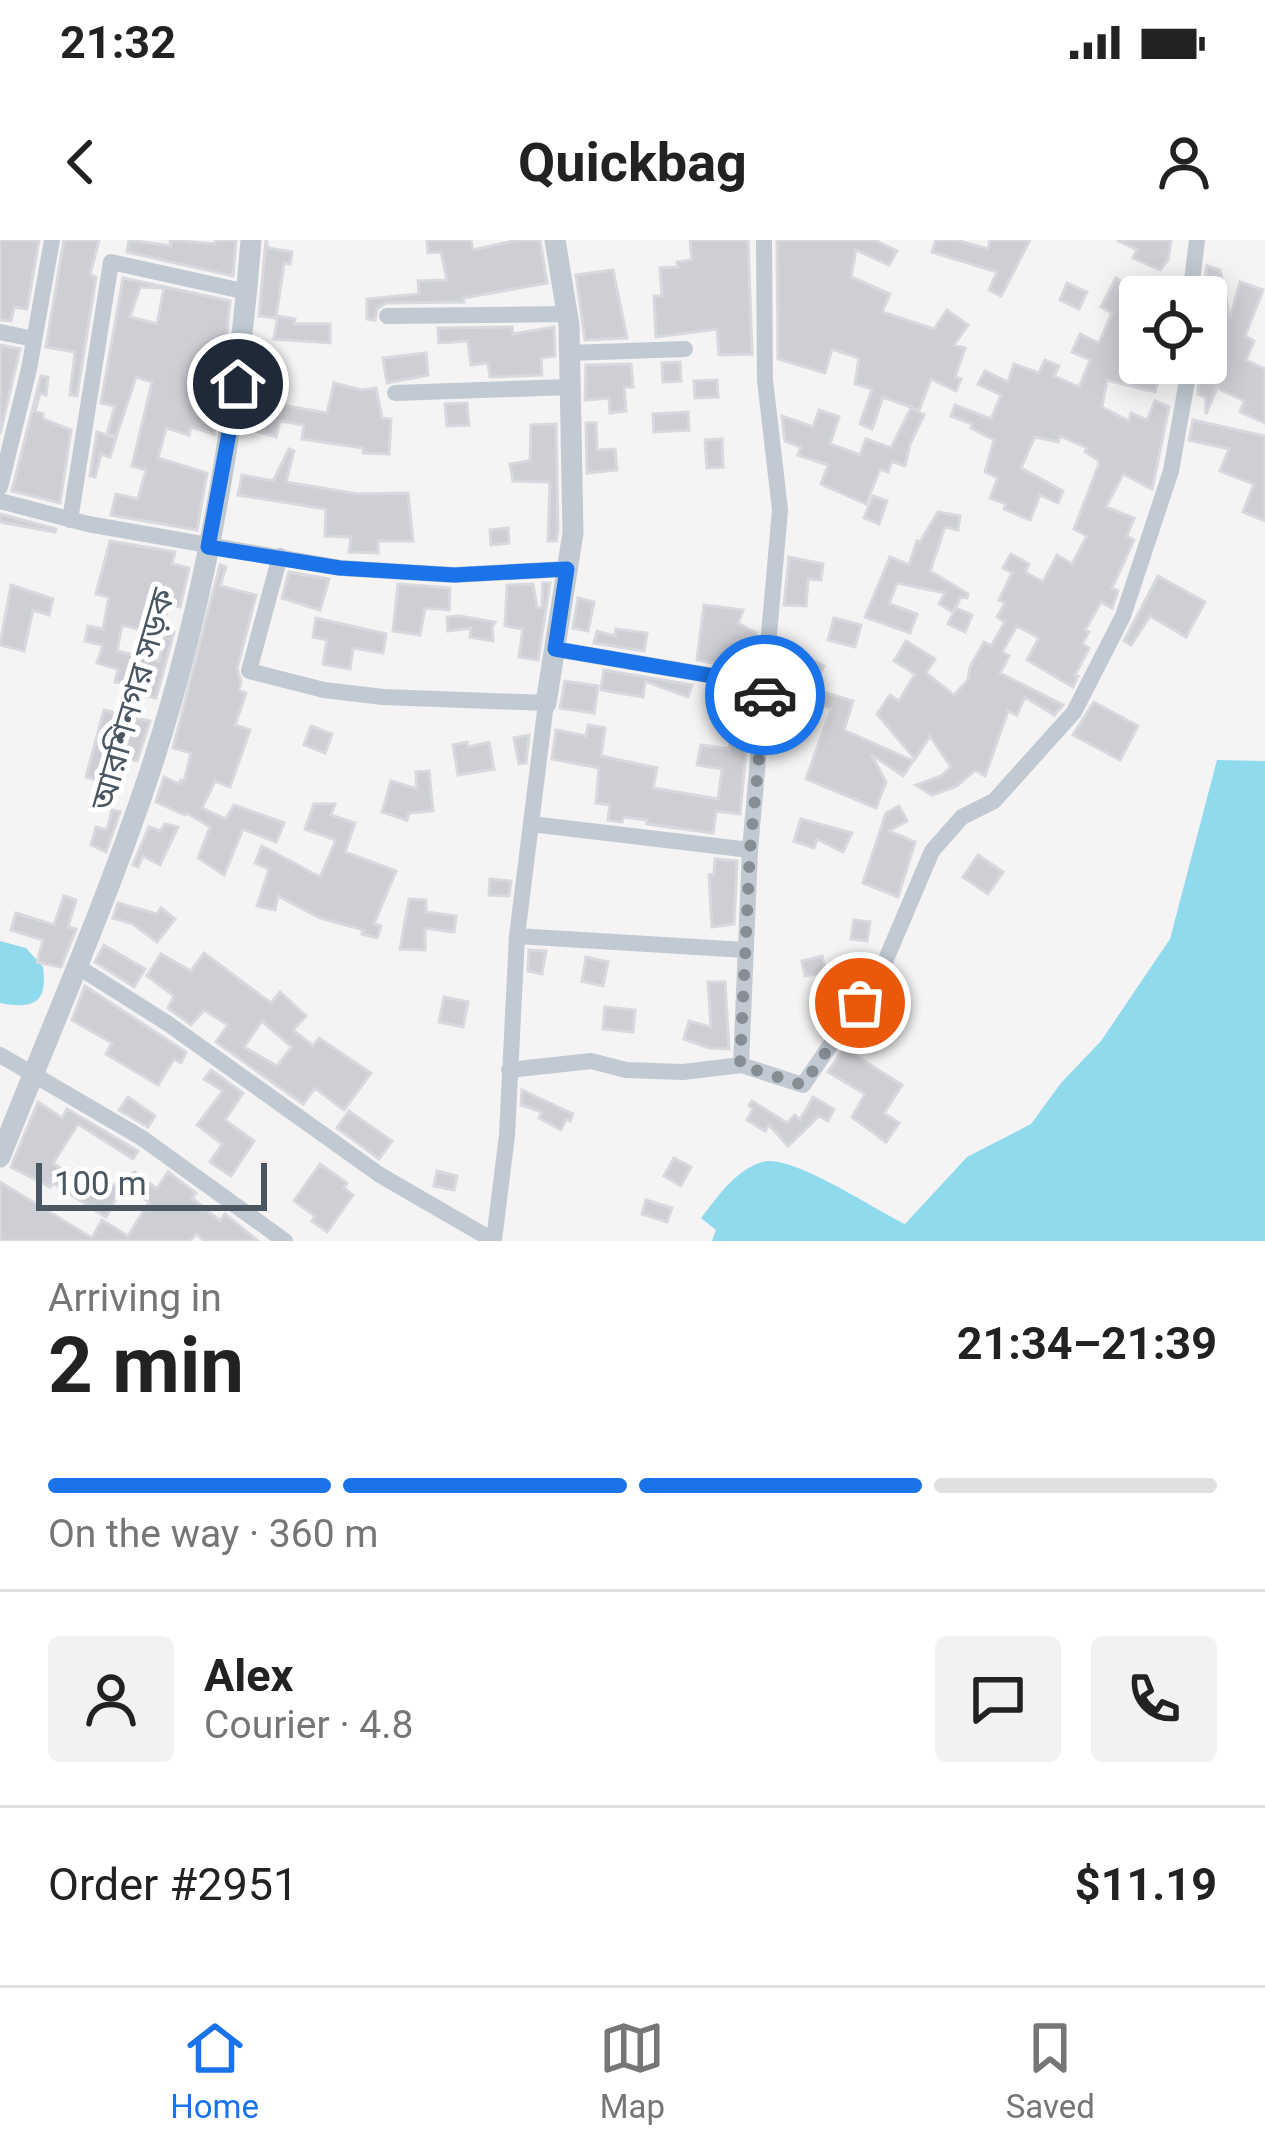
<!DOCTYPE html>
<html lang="en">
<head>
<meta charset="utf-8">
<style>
	:root { --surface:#fff; --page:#f2f2f2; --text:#222; --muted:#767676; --line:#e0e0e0; --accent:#1a73e8 }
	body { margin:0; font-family:Roboto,"Noto Sans Bengali",sans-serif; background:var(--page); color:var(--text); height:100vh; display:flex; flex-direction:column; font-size:45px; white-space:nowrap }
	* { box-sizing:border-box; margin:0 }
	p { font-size:39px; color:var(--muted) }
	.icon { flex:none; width:66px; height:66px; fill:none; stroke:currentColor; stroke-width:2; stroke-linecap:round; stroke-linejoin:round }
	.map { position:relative; height:1001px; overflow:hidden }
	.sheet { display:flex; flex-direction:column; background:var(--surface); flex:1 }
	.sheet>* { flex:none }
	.controls { position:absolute; left:1119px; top:36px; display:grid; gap:24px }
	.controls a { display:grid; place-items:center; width:108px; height:108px; border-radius:12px; background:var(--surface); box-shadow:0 6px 30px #0003; font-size:60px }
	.scale { position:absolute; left:36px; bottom:30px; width:231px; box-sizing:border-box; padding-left:12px; border:6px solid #4a5661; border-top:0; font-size:33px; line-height:42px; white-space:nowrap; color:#4a5661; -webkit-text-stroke:9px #fff; paint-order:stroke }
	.pin { position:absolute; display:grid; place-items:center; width:102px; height:102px; color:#fff; margin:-51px; border:6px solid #fff; border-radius:50%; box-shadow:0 3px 12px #0007 }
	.courier { position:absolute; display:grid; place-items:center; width:120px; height:120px; margin:-60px; border:9px solid #1a73e8; border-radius:50%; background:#fff; color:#222; box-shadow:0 3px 15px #0007 }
	.overview em { font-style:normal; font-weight:700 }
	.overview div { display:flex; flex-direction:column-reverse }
	.overview { display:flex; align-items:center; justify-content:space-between; height:204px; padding:0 48px }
	h1 { font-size:78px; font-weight:700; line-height:90px }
	.bar { display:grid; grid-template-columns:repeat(4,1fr); gap:18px 12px; align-content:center; height:144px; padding:0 48px }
	.bar i { height:15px; border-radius:9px; background:var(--line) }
	.bar .active { background:var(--accent) }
	.bar p { grid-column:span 4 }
	.line { display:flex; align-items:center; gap:30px; padding:0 48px; border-top:3px solid var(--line) }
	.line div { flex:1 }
	.round { display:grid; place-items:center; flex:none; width:126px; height:126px; border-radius:12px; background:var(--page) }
	.status { display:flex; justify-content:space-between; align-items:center; height:84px; padding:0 60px; background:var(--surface); direction:ltr }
	.status svg { height:33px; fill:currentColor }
	header { display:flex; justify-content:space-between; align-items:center; height:156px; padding:0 48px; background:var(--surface); font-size:54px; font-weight:700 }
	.dock { display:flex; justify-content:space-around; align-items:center; height:168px; border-top:3px solid var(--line); background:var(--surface); font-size:33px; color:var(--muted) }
	.dock a { display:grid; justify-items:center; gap:6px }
	.dock .active { color:var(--accent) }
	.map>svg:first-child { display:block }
	.water { fill:#90daee }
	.building { fill:#cdcfd5; stroke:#d7d9de; stroke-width:3; fill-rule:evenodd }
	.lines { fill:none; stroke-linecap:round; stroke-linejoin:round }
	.minor { stroke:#c1cad2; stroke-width:16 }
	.tertiary { stroke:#c1cad2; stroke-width:21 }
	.done { stroke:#868d94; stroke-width:12; stroke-dasharray:0 21.6 }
	.route { stroke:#1a73e8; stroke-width:15 }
	.labels { text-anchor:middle; stroke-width:10; stroke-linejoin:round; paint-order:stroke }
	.street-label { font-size:33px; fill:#4a5661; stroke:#fff }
</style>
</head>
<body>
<div class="status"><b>21:32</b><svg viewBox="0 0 49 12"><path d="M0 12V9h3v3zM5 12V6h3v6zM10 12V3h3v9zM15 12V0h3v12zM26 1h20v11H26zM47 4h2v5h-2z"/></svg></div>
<header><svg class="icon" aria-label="back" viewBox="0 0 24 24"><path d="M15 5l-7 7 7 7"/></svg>Quickbag<svg class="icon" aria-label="person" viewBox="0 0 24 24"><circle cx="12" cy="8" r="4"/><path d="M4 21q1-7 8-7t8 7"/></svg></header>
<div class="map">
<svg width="1265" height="1001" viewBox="0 0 1265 1001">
	<rect width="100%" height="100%" fill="#f5f3f3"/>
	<!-- water -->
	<path class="water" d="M 1217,520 L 1265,521 L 1265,1001 L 712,1001 L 716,990 L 701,978 C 717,958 735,930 762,922 C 791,913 875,970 905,984 L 967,917 L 1031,884 L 1061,843 L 1101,801 L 1170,699 Z
		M 0,701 L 26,708 L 43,727 C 48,765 32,769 0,763 Z"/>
	<!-- building -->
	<path class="building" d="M 0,0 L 39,0 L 27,69 L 14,67 L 11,81 L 0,80 Z
		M 64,0 L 99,0 L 90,35 L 96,37 L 77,156 L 70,155 L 75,112 L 46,107 Z
		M 129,0 L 171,6 L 170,0 L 215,4 L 216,0 L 236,0 L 233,36 L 127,12 Z
		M 266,0 L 268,8 L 292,12 L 290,24 L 284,23 L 276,78 L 259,76 Z
		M 427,0 L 471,0 L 473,10 L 518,0 L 540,0 L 547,43 L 463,58 L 464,62 L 386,63 L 377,69 L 375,80 L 367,79 L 367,59 L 419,54 L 418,41 L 447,40 L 441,12 L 428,13 Z
		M 690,0 L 748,0 L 752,114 L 719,115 L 717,89 L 656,97 L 654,56 L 662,56 L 660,28 L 678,27 L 677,22 L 692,20 Z
		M 777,0 L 874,0 L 897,11 L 889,25 L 856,10 L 851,37 L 890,54 L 882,72 L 934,89 L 947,70 L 968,85 L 954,105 L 965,108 L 955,137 L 961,139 L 956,151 L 931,139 L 919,170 L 883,157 L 872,189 L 860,184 L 872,149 L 855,144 L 859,118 L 832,109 L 825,133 L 778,119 Z
		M 936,0 L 956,0 L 988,9 L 990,0 L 1030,0 L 1001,56 L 989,50 L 997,32 L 932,12 Z
		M 1117,0 L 1171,0 L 1168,20 L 1160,30 L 1133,18 L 1137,10 Z
		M 1207,26 L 1220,30 L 1230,78 L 1240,42 L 1263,50 L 1245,96 L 1254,101 L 1246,120 L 1265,129 L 1265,183 L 1240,172 L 1244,161 L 1217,148 L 1206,174 L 1206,158 L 1198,154 L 1199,134 L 1206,137 L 1206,57 L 1203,57 Z
		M 613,30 L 627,98 L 585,100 L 576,35 Z
		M 123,38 L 230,61 L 224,119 L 200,126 L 222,132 L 214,194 L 191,187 L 189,195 L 166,188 L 158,218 L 207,233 L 197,290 L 111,275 L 116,254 L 138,259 L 146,230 L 132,226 L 152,142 L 136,137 L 116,197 L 107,194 L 115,166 L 101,163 ZM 140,47 L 164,48 L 157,84 L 130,77 Z
		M 1116,38 L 1140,53 L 1140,123 L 1172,123 L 1166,138 L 1160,136 L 1155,152 L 1107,140 L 1102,167 L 1129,181 L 1131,173 L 1147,180 L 1155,161 L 1169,167 L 1152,249 L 1123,234 L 1106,267 L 1134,278 L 1127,296 L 1134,300 L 1112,348 L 1118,351 L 1112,368 L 1101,362 L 1085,390 L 1089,392 L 1082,404 L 1089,408 L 1075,435 L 1078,436 L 1073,447 L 1027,420 L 1039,398 L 1017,386 L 1002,412 L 1009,416 L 1000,433 L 1063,465 L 1054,475 L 1025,457 L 1017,475 L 1008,471 L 985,536 L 975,530 L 957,546 L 932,555 L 916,545 L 941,536 L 951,527 L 930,496 L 915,519 L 877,474 L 890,455 L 899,461 L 915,434 L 894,421 L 906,401 L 935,419 L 926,433 L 954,455 L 968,440 L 970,427 L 984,402 L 991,406 L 1005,382 L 997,377 L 1005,363 L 999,360 L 1012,333 L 1003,328 L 1011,314 L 1029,324 L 1025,332 L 1043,342 L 1057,315 L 1072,324 L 1087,296 L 1074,289 L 1099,224 L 1098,220 L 1085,212 L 1087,208 L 1060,196 L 1058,202 L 1035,197 L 1021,228 L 1063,251 L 1058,263 L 1040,255 L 1030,280 L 1004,269 L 1006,264 L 990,258 L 998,238 L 985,232 L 994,200 L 971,188 L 972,184 L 951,176 L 955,165 L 991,179 L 1001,155 L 978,144 L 985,131 L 1008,142 L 1014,124 L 1039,133 L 1045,120 L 1059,126 L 1054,136 L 1079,147 L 1090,120 L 1072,112 L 1080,94 L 1099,103 L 1112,73 L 1101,67 Z
		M 1067,43 L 1087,52 L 1079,69 L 1060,60 Z
		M 278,76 L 295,79 L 294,84 L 330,84 L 330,103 L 274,99 Z
		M 512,87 L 513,94 L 554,87 L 555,116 L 541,118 L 542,135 L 490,137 L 488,123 L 471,125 L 468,101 L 439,103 L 438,88 Z
		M 0,105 L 20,109 L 0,194 Z
		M 426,113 L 428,135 L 387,143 L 383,118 Z
		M 680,122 L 681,141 L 663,142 L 662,123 Z
		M 631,124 L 633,147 L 624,147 L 626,171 L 610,173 L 609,158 L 585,160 L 586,125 Z
		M 41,136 L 48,137 L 46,155 L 40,153 L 35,171 L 43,174 L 43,179 L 71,190 L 60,263 L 12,251 Z
		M 717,140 L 718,157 L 695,158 L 694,141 Z
		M 334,143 L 362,150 L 376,148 L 382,178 L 391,179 L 389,214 L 363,213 L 363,208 L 302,199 L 304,185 L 280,181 L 276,197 L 249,189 L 253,160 L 327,173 Z
		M 467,163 L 469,185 L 447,186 L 445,164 Z
		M 911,168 L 924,175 L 910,204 L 905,226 L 892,221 L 888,232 L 880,229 L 866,264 L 821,244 L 828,225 L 798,215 L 801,207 L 785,201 L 782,176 L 813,187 L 819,170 L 839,177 L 830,204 L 860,215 L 866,199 L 891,208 Z
		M 688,172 L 689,190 L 654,192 L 653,174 Z
		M 1193,180 L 1265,196 L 1265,281 L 1243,272 L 1254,244 L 1220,231 L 1229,209 L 1189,200 Z
		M 586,183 L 596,183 L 597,210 L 615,209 L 617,230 L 587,233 Z
		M 556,184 L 558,292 L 556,301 L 548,301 L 550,242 L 513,241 L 510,224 L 530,221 L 531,185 Z
		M 97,192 L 116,198 L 110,217 L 101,214 L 95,237 L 90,236 Z
		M 722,199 L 723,227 L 707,228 L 705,200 Z
		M 289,209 L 294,211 L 286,242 L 358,254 L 408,253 L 413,301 L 378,301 L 378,313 L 349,312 L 351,297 L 325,296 L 326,269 L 238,255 L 242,235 L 273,241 Z
		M 873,256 L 887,261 L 879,284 L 864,278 Z
		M 938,272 L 960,276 L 958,290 L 945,287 L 930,331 L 968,354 L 967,358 L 961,357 L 953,372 L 939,364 L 945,353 L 897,343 L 889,364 L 917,374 L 910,393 L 865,377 L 890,317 L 909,325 L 917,301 L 920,302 Z
		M 0,274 L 56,289 L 55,292 L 0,282 Z
		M 508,288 L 509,303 L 491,305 L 490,290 Z
		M 110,301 L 175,312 L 172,324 L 189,328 L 180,367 L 169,364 L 160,395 L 122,385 L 117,411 L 159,421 L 166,391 L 174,392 L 156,458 L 126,452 L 127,444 L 115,442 L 118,429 L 97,423 L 103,405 L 85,401 L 88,386 L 103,389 L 109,357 L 96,354 Z
		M 789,317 L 823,324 L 821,340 L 808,339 L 806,366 L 784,365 Z
		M 220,325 L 226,327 L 220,346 L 256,355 L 237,429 L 241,441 L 239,450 L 246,453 L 235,485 L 250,490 L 230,547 L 215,541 L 202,568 L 226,579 L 234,565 L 284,583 L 276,602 L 243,589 L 224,635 L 198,618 L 210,587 L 187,573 L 185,575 L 156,562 L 164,537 L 179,544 L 181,540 L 184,541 L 191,513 L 173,508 Z
		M 289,332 L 329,339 L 320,370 L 282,358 Z
		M 1158,336 L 1205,362 L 1186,397 L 1150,376 L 1131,405 L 1124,401 Z
		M 543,343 L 550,343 L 538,420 L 519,417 L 523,389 L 505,386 L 507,345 L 533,344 L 537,368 L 542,368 Z
		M 398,344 L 450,348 L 449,370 L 425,368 L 420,395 L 393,391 Z
		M 11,345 L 53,359 L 49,375 L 33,370 L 24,411 L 0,405 Z
		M 578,358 L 594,362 L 588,391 L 573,388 Z
		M 704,365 L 743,370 L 738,383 L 756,393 L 753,430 L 697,420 Z
		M 956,368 L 972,375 L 965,392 L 948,384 Z
		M 459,376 L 495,382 L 492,386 L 493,401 L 470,397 L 471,388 L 448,391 L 447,377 Z
		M 316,378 L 386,394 L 383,413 L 353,408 L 350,429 L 323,424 L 327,400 L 313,397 Z
		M 834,378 L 861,385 L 855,407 L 828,400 Z
		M 616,389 L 647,393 L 644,411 L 594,403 L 597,391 L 615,396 Z
		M 800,414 L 824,426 L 813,449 L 853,461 L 844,490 L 913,521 L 903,536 L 871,514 L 886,542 L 876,568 L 806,539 L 831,469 L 785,445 Z
		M 604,430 L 692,445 L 688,457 L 645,441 L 643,457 L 601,450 Z
		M 565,441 L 598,446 L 594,473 L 560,468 Z
		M 733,452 L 751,455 L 749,480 L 732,473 Z
		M 1094,462 L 1138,486 L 1120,520 L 1073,495 Z
		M 104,470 L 150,481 L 137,521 L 121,517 L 114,545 L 86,537 Z
		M 588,485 L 605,488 L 601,516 L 657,528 L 653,548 L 718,559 L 722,529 L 697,525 L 701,505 L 729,509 L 731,486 L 748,489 L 740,574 L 716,571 L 713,593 L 647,584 L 647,580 L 623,577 L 622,582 L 608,580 L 610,565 L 596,563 L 599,528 L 552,519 L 556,490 L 586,496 Z
		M 311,486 L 332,494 L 325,513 L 304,505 Z
		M 529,495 L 526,523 L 519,524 L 514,498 Z
		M 467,502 L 468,507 L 489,502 L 494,529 L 458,535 L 453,505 Z
		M 429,531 L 433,571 L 409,573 L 407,580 L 382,572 L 391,541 L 417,549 L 416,532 Z
		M 314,564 L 335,564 L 331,575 L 355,583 L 345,612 L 396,631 L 374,684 L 381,686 L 377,698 L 362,694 L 364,690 L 320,678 L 278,656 L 275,670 L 257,666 L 269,629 L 255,623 L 262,606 L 320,637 L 336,600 L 305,589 Z
		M 899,566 L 907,581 L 889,591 L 915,602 L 898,657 L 863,643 L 886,573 Z
		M 112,570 L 120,572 L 106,612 L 91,605 L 96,587 L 107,590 Z
		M 801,579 L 852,593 L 843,612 L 817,599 L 814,608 L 794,601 Z
		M 165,584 L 178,587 L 160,625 L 143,616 L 138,627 L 133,625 L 149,587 L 160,591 Z
		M 978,615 L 1003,632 L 988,654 L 963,637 Z
		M 715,619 L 737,621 L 734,684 L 712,687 L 709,635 L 714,634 Z
		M 490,639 L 511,641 L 509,656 L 489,655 Z
		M 64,656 L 76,660 L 68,687 L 76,689 L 61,727 L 37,722 L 43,700 L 11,690 L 16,673 L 54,685 Z
		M 409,659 L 426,660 L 426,672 L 456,676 L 454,692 L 425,688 L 425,710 L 400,709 Z
		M 118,663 L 157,674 L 161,668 L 175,679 L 157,702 L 133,684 L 113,678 Z
		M 854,680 L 870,682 L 867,701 L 851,699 Z
		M 104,705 L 145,729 L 134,747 L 95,722 Z
		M 529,710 L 546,711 L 542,734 L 528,731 Z
		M 204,713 L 271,763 L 280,752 L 306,776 L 293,790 L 313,806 L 319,798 L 371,833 L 344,870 L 315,848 L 303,864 L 216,802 L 228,785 L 204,770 L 191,785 L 168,768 L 174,756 L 147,736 L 161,714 L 191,731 ZM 262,781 L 292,807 L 277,826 L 244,807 Z
		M 822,716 L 826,732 L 805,736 L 802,721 Z
		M 586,717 L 608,722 L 603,746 L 582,741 Z
		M 708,742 L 725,742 L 729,809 L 709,808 L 684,799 L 689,781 L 711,787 Z
		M 85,746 L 186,812 L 181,823 L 174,819 L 158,845 L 106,814 L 112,803 L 72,780 Z
		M 444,757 L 468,762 L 463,787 L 439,782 Z
		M 605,767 L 635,770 L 633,792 L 603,789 Z
		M 844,808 L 902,845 L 884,873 L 899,883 L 886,902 L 852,877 L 865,854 L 828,832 Z
		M 211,830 L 243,853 L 225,880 L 254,901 L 231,936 L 210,922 L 222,904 L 197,885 L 223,851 L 204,839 Z
		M 522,850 L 573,874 L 570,881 L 566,879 L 561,890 L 539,878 L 542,872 L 521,865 Z
		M 128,857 L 155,876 L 148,887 L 119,870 Z
		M 813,857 L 834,869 L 828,881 L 819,876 L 788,906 L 769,885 L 765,891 L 747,880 L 753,869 L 749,865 L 752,861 L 787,883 L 795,875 L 800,880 Z
		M 38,862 L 62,878 L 67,869 L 138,911 L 133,919 L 78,884 L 53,923 L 59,927 L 101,953 L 135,932 L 157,949 L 168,932 L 196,953 L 192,958 L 220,981 L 225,974 L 258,1001 L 205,1001 L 196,994 L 190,1001 L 0,1001 L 0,942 L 92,998 L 102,980 L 128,996 L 149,962 L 124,943 L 106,977 L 53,943 L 50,947 L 11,927 Z
		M 349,871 L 392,901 L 379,919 L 337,888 Z
		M 674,918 L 691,927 L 681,946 L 664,936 Z
		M 320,924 L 347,943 L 344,948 L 353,955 L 327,992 L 312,981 L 315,976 L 294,961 Z
		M 437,931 L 457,936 L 454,950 L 434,946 Z
		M 646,960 L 672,968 L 667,982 L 642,974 Z"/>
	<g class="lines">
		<!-- minor -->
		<path class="minor" d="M 764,0 L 765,140 L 780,270 L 750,610 L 741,825 L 803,845 L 881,731 L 932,611 L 962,577 L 994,561 L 1074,472 L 1123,376 L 1171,231 L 1187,141 L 1186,123
			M 1190,57 L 1197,0
			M 387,76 L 567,74
			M 0,92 L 34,99
			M 569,113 L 685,109
			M 395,153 L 570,147
			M 0,247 L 29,129 L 52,0
			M 0,261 L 88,284 L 340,328 L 454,335 L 567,329
			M 70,280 L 111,22 L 247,52
			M 280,316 L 249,431 L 324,450 L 383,457 L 546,463 L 517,696 L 507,895 L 494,1000
			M 555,409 L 766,445
			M 531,584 L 750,610
			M 517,696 L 745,710
			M 80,728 L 167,783 L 380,935 L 494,1001
			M 0,815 L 142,898 L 285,1001
			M 509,830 L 591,821 L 626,830 L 683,832 L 741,825"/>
		<!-- tertiary -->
		<path class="tertiary" d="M 546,463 L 573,293 L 569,85 L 555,0
			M 0,917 C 47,798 98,682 140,561 C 203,381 236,190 251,0"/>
	</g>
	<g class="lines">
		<!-- done -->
		<path class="done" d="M 765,455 L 750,610 L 740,825 L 803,845 L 860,763"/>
		<!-- route -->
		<path class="route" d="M 238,144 L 208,307 L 340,328 L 454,335 L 567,329 L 555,409 L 766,445 L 765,455"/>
	</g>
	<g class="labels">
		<!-- street labels -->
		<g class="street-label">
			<text transform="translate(132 459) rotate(-74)" y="12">আরশিনগর সড়ক</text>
		</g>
	</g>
</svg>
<div class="controls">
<a><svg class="icon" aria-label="locate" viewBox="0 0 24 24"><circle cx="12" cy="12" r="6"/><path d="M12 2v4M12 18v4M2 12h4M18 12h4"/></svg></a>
</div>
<div class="scale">100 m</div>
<div class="pin" style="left:860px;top:763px;background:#ea580c"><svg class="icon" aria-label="bag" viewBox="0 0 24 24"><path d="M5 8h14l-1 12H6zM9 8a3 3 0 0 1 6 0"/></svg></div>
<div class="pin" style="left:238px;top:144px;background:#1f2937"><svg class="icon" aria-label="home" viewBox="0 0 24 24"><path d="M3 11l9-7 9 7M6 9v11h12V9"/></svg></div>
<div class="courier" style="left:765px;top:455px"><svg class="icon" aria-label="car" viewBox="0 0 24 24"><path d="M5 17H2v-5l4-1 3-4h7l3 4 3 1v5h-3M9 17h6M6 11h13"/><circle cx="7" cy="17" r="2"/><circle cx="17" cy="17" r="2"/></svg></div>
</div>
<section class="sheet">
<div class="overview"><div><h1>2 min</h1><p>Arriving in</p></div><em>21:34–21:39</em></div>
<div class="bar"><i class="active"></i><i class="active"></i><i class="active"></i><i></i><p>On the way · 360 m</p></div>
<div class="line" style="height:216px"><a class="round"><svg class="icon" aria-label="person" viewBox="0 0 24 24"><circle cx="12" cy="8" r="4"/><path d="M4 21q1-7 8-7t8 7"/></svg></a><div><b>Alex</b><p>Courier · 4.8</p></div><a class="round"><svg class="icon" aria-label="chat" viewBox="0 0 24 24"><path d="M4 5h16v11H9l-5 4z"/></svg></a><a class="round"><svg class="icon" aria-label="phone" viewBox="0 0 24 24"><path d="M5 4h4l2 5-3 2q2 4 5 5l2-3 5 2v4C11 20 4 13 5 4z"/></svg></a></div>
<div class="line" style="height:156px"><div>Order #2951</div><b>$11.19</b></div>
</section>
<nav class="dock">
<a class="active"><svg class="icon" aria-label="home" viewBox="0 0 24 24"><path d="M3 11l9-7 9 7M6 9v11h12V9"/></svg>Home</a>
<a><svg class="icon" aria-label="map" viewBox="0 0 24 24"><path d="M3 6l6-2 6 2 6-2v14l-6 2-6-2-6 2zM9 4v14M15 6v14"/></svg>Map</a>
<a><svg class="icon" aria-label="saved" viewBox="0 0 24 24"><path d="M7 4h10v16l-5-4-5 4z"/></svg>Saved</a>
</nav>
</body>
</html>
